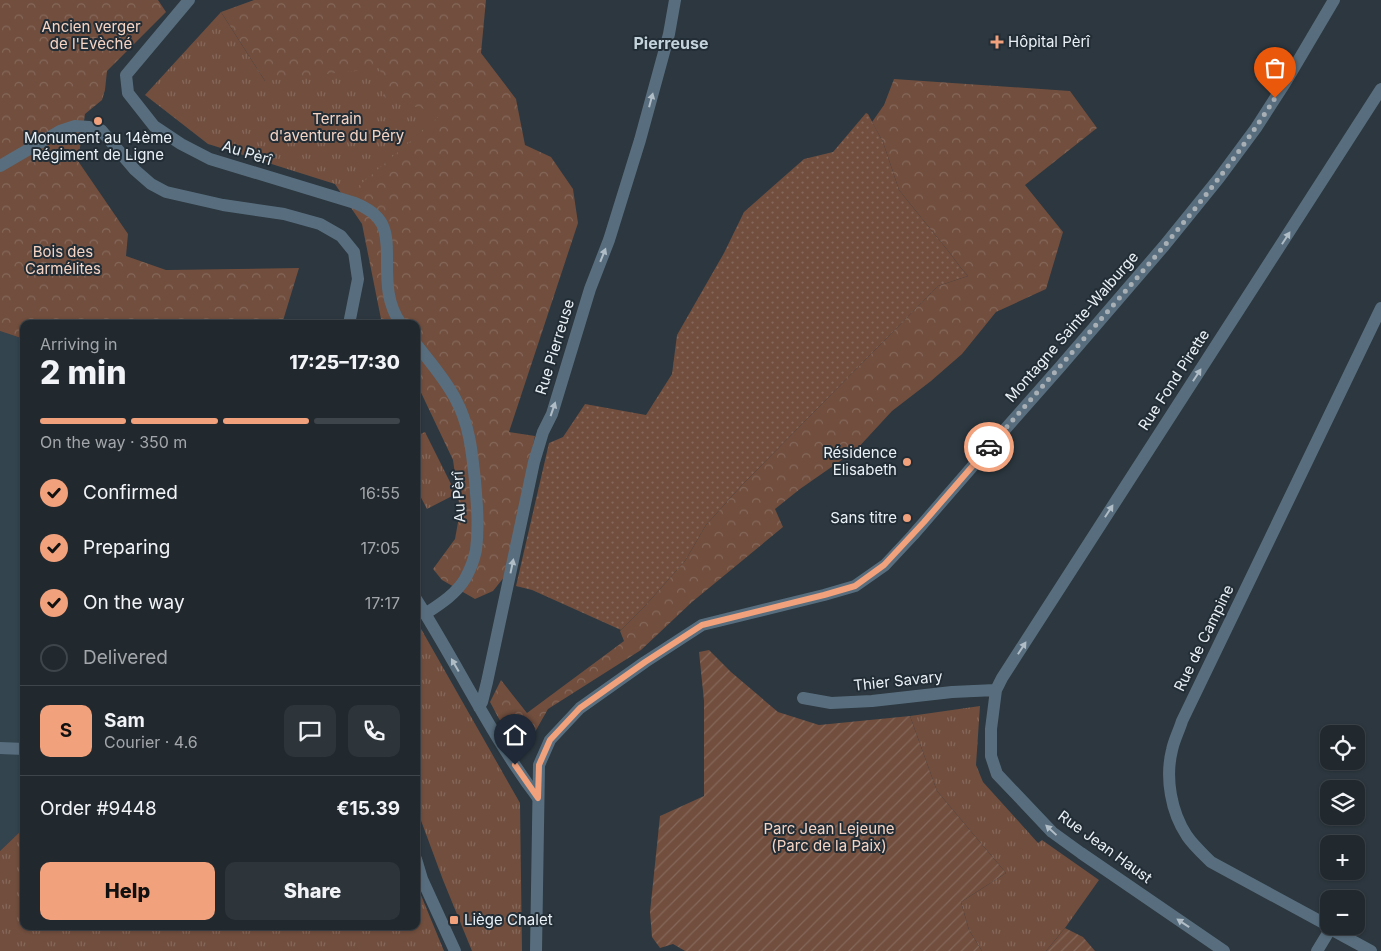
<!DOCTYPE html>
<html lang="en">
<head>
<meta charset="utf-8">
<style>
	:root { --surface:#21292f; --page:#2d353b; --text:#f1f3f6; --muted:#a2a6aa; --line:#3e454b; --accent:#f1a17c }
	body { margin:0; font-family:Inter,sans-serif; background:var(--page); color:var(--text); height:100vh; display:flex; flex-direction:column; font-size:19px; white-space:nowrap }
	* { box-sizing:border-box; margin:0 }
	p { font-size:16px; color:var(--muted) }
	.icon { flex:none; width:28px; height:28px; fill:none; stroke:currentColor; stroke-width:2; stroke-linecap:round; stroke-linejoin:round }
	.map { position:relative; flex:1; overflow:hidden }
	.sheet { position:absolute; left:20px; top:320px; width:400px; height:610px; display:flex; flex-direction:column; background:var(--surface); border-radius:10px; box-shadow:0 1px 4px #0004,0 0 0 1px var(--line) }
	.sheet>* { flex:none }
	.tools { position:absolute; left:1320px; top:725px; display:grid; gap:10px }
	.tools a { display:grid; place-items:center; width:45px; height:45px; border-radius:10px; background:var(--surface); box-shadow:0 1px 4px #0004,0 0 0 1px var(--line); font-size:25px }
	.pin { position:absolute; display:grid; place-items:center; width:42px; height:42px; color:#fff; margin:-51px -21px; border-radius:50% 50% 50% 0; rotate:-45deg; box-shadow:0 0 5px #0007 }
	.pin .icon { rotate:45deg }
	.courier { position:absolute; display:grid; place-items:center; width:50px; height:50px; margin:-25px; border:4px solid #f1a17c; border-radius:50%; background:#fff; color:#222; box-shadow:0 1px 6px #0007 }
	.head em { font-style:normal; font-weight:800 }
	.head div { display:flex; flex-direction:column-reverse }
	.head { display:flex; align-items:center; justify-content:space-between; height:85px; padding:0 20px }
	h1 { font-size:32px; font-weight:800; line-height:38px }
	.bar { display:grid; grid-template-columns:repeat(4,1fr); gap:8px 5px; align-content:center; height:60px; padding:0 20px }
	.bar i { height:6px; border-radius:4px; background:var(--line) }
	.bar .active { background:var(--accent) }
	.bar p { grid-column:span 4 }
	.line { display:flex; align-items:center; gap:12px; padding:0 20px; border-top:1px solid var(--line) }
	.line div { flex:1 }
	.round { display:grid; place-items:center; flex:none; width:52px; height:52px; border-radius:10px; background:var(--page) }
	ol { padding:0 20px; list-style:none }
	li { display:flex; align-items:center; gap:15px; height:55px }
	li p { margin-inline-start:auto }
	li .icon { padding:5px; border-radius:50%; background:var(--accent); color:#111; stroke-width:4 }
	li:last-child { color:var(--muted) }
	li i { width:28px; height:28px; border:2px solid var(--line); border-radius:50% }
	.primary-button { display:flex; gap:10px; margin-top:auto; padding:10px 20px }
	.primary-button a { flex:1; height:58px; border-radius:10px; background:var(--accent); color:#111; font-size:20px; font-weight:800; line-height:58px; text-align:center }
	.primary-button a+a { background:var(--page); color:var(--text) }
	.map>svg:first-child { display:block }
	.built { fill:#33444f }
	.grass { fill:url(#grass-dots) }
	.forest { fill:url(#forest-crowns) }
	.park { fill:url(#park-tufts) }
	.garden { fill:url(#garden-furrows) }
	.lines { fill:none; stroke-linecap:round; stroke-linejoin:round }
	.minor { stroke:#586e7e; stroke-width:12 }
	.tertiary { stroke:#586e7e; stroke-width:12 }
	.oneway { fill:#b0bdc6 }
	.done { stroke:#a8b0b6; stroke-width:5; stroke-dasharray:0 9 }
	.route { stroke:#f1a17c; stroke-width:6 }
	.poi-dot { fill:#f1a17c; stroke:#222d35; stroke-width:2 }
	.labels { text-anchor:middle; stroke-width:4; stroke-linejoin:round; paint-order:stroke }
	.park-label { font-size:15px; fill:#f6d4c4; stroke:#222d35 }
	.poi-label { font-size:15px; fill:#eaf1f6; stroke:#222d35; text-anchor:start }
	.street-label { font-size:15px; fill:#eaf1f6; stroke:#222d35 }
	.neighbourhood-label { font-size:16px; font-weight:bold; fill:#c4d2db; stroke:#222d35 }
</style>
</head>
<body>
<div class="map">
<svg width="1381" height="951" viewBox="0 0 1381 951">
	<defs>
		<pattern id="grass-dots" width="8" height="8" patternUnits="userSpaceOnUse" patternTransform="scale(1.25)"><rect width="8" height="8" fill="#714e3e"/><path d="M2 2h.1M6 6h.1" fill="none" stroke="#85685a" stroke-width="1.8" stroke-linecap="round"/></pattern>
		<pattern id="forest-crowns" width="20" height="18" patternUnits="userSpaceOnUse" patternTransform="scale(1.25)"><rect width="20" height="18" fill="#714e3e"/><path d="M2 6a3 3 0 1 1 6 0M12 15a3 3 0 1 1 6 0" fill="none" stroke="#85685a"/></pattern>
		<pattern id="park-tufts" width="24" height="20" patternUnits="userSpaceOnUse" patternTransform="scale(1.25)"><rect width="24" height="20" fill="#714e3e"/><path d="M3 7l-1-3M5 7V3M7 7l1-3M15 17l-1-3M17 17v-4M19 17l1-3" fill="none" stroke="#85685a"/></pattern>
		<pattern id="garden-furrows" width="10" height="10" patternUnits="userSpaceOnUse" patternTransform="scale(1.25)"><rect width="10" height="10" fill="#714e3e"/><path d="M-1 1l2-2M0 10L10 0M9 11l2-2" fill="none" stroke="#85685a"/></pattern>
	</defs>
	<rect width="100%" height="100%" fill="#2c373f"/>
	<!-- built -->
	<path class="built" d="M 0,331 L 24,339 L 24,828 L 0,851 Z"/>
	<!-- grass -->
	<path class="grass" d="M 866,113 L 868,114 L 883,142 L 899,190 L 949,252 L 961,268 L 968,276 L 938,286 L 743,484 L 706,525 L 685,561 L 644,607 L 621,630 L 532,590 L 516,586 L 549,443 L 563,437 L 585,404 L 646,415 L 672,374 L 677,335 L 724,253 L 744,212 L 804,159 L 833,152 Z"/>
	<!-- forest -->
	<path class="forest" d="M 0,0 L 158,0 L 166,12 L 107,71 L 105,90 L 102,100 L 85,114 L 78,161 L 128,234 L 126,256 L 166,270 L 299,268 L 282,324 L 24,324 L 24,339 L 0,331 Z
		M 254,0 L 486,0 L 481,53 L 516,99 L 525,145 L 551,157 L 573,189 L 578,223 L 509,432 L 535,436 L 505,576 L 493,591 L 475,599 L 442,580 L 433,569 L 455,539 L 460,511 L 453,460 L 416,382 L 416,324 L 382,324 L 362,224 L 265,81 L 221,12 Z
		M 894,79 L 1070,91 L 1097,128 L 1025,185 L 1063,232 L 1046,289 L 996,312 L 962,354 L 931,381 L 892,411 L 856,450 L 800,489 L 775,509 L 783,527 L 692,602 L 641,650 L 548,709 L 531,739 L 513,745 L 490,702 L 501,680 L 527,713 L 624,641 L 620,631 L 644,607 L 685,561 L 706,525 L 743,484 L 938,286 L 968,276 L 961,268 L 949,252 L 899,190 L 883,142 L 872,122 L 884,105 Z"/>
	<!-- park -->
	<path class="park" d="M 221,12 L 265,81 L 380,68 L 385,100 L 443,113 L 354,190 L 208,144 L 145,95 Z
		M 425,432 L 456,494 L 427,509 L 416,488 L 416,436 Z
		M 416,620 L 520,803 L 522,951 L 472,951 L 443,880 L 416,807 Z
		M 980,706 L 976,765 L 983,782 L 1038,843 L 1042,840 L 1099,880 L 1065,928 L 1046,951 L 982,951 L 969,930 L 961,902 L 1006,873 L 937,791 L 910,716 Z
		M 24,828 L 24,926 L 416,926 L 416,883 L 444,951 L 0,951 L 0,851 Z"/>
	<!-- garden -->
	<path class="garden" d="M 709,650 L 731,672 L 778,712 L 819,725 L 910,716 L 937,791 L 1006,873 L 961,902 L 969,930 L 982,951 L 685,951 L 673,944 L 660,948 L 652,937 L 650,912 L 660,816 L 704,796 L 704,701 L 699,652 Z
		M 1065,928 L 1083,937 L 1095,951 L 1046,951 Z"/>
	<g class="lines">
		<!-- minor -->
		<path class="minor" d="M 189,0 L 126,75 L 128,93 L 154,126 L 181,144 L 210,159 L 355,203 C 365,207 377,214 382,224 C 387,234 387,246 387,256 C 387,280 386,303 401,324
			M 0,166 L 60,131 L 75,126 L 89,127 L 101,130 L 135,170 L 151,184 L 166,192 L 223,205 L 284,214 L 320,224 L 341,236 L 354,252 L 358,279 L 349,324
			M 416,344 C 430,362 446,380 456,400 C 470,426 472,453 475,481 C 477,504 479,527 476,550 C 474,560 470,570 465,579 C 456,594 440,604 425,614
			M 416,599 C 458,665 491,736 538,798
			M 803,698 L 831,703 L 872,701 L 952,692 L 996,690
			M 479,707 L 482,702 L 487,682 L 534,462 L 543,432 L 552,414 L 590,289 L 609,240 L 640,140 L 669,34 L 675,0
			M 0,748 L 24,749
			M 416,859 L 422,879 L 455,951
			M 1224,951 L 1081,853 L 1052,832 L 997,774 L 991,756 L 991,729 L 996,690 L 1002,678 L 1381,89
			M 1317,951 L 1331,928"/>
		<!-- tertiary -->
		<path class="tertiary" d="M 1329,926 L 1211,862 C 1202,853 1194,846 1187,836 C 1171,812 1165,778 1172,750 C 1174,740 1179,731 1182,721 L 1381,308
			M 1329,926 L 1336,932 L 1371,951
			M 536,951 L 539,765 L 550,740 L 580,708 L 645,662 L 702,625 L 824,595 L 855,586 L 885,565 L 913,535 L 985,452 L 1060,367 L 1164,246 L 1219,178 L 1256,128 L 1285,83 L 1334,0"/>
	</g>
	<!-- one-way arrows -->
	<defs><path id="oneway-solid" d="M-6-.8H1V-3.2L6.5 0L1 3.2V.8H-6Z" transform="scale(1.25)"/></defs>
	<g class="oneway">
		<use href="#oneway-solid" transform="translate(651 100) rotate(-75)"/>
		<use href="#oneway-solid" transform="translate(1286 238) rotate(-57)"/>
		<use href="#oneway-solid" transform="translate(603 255) rotate(-68)"/>
		<use href="#oneway-solid" transform="translate(1197 375) rotate(-57)"/>
		<use href="#oneway-solid" transform="translate(553 409) rotate(-71)"/>
		<use href="#oneway-solid" transform="translate(1109 511) rotate(-57)"/>
		<use href="#oneway-solid" transform="translate(512 566) rotate(-78)"/>
		<use href="#oneway-solid" transform="translate(1022 648) rotate(-57)"/>
		<use href="#oneway-solid" transform="translate(455 665) rotate(-120)"/>
		<use href="#oneway-solid" transform="translate(1051 830) rotate(-137)"/>
		<use href="#oneway-solid" transform="translate(1183 923) rotate(-146)"/>
	</g>
	<g class="lines">
		<!-- done -->
		<path class="done" d="M 989,447 C 1036,394 1082,341 1129,287 C 1181,227 1232,166 1275,98"/>
		<!-- route -->
		<path class="route" d="M 515,765 L 538,798 L 539,765 L 550,740 L 580,708 L 645,662 L 702,625 L 824,595 L 855,586 L 884,565 L 924,522 L 989,447"/>
	</g>
	<!-- markers -->
	<g class="poi-dot">
		<path d="M994.5 34.5h5v5h5v5h-5v5h-5v-5h-5v-5h5z"/>
		<circle cx="98" cy="121" r="5"/>
		<circle cx="907" cy="462" r="5"/>
		<circle cx="907" cy="518" r="5"/>
		<rect x="449" y="915" width="10" height="10" rx="2.5"/>
	</g>
	<g class="labels">
		<!-- park labels -->
		<g class="park-label">
			<text x="91" y="32">Ancien verger<tspan x="91" dy="17">de l'Evèché</tspan></text>
			<text x="337" y="124">Terrain<tspan x="337" dy="17">d'aventure du Péry</tspan></text>
			<text x="63" y="257">Bois des<tspan x="63" dy="17">Carmélites</tspan></text>
			<text x="829" y="834">Parc Jean Lejeune<tspan x="829" dy="17">(Parc de la Paix)</tspan></text>
		</g>
		<!-- poi labels -->
		<g class="poi-label">
			<text x="1008" y="47">Hôpital Pèrî</text>
			<text x="98" y="143" text-anchor="middle">Monument au 14ème<tspan x="98" dy="17">Régiment de Ligne</tspan></text>
			<text x="897" y="458" text-anchor="end">Résidence<tspan x="897" dy="17">Elisabeth</tspan></text>
			<text x="897" y="523" text-anchor="end">Sans titre</text>
			<text x="464" y="925">Liège Chalet</text>
		</g>
		<!-- street labels -->
		<g class="street-label">
			<text transform="translate(247 153) rotate(17)" y="5">Au Pèrî</text>
			<text transform="translate(1072 327) rotate(-49)" y="5">Montagne Sainte-Walburge</text>
			<text transform="translate(555 347) rotate(-73)" y="5">Rue Pierreuse</text>
			<text transform="translate(1174 380) rotate(-57)" y="5">Rue Fond Pirette</text>
			<text transform="translate(459 497) rotate(-93)" y="5">Au Pèrî</text>
			<text transform="translate(1204 638) rotate(-64)" y="5">Rue de Campine</text>
			<text transform="translate(898 681) rotate(-6)" y="5">Thier Savary</text>
			<text transform="translate(1105 847) rotate(36)" y="5">Rue Jean Haust</text>
		</g>
		<!-- neighbourhood labels -->
		<g class="neighbourhood-label">
			<text x="671" y="49">Pierreuse</text>
		</g>
	</g>
</svg>
<div class="tools">
<a><svg class="icon" aria-label="locate" viewBox="0 0 24 24"><circle cx="12" cy="12" r="6"/><path d="M12 2v4M12 18v4M2 12h4M18 12h4"/></svg></a>
<a><svg class="icon" aria-label="layers" viewBox="0 0 24 24"><path d="M12 4l9 5-9 5-9-5zM3 14l9 5 9-5"/></svg></a>
<a>+</a>
<a>−</a>
</div>
<div class="pin" style="left:1275px;top:98px;background:#ea580c"><svg class="icon" aria-label="bag" viewBox="0 0 24 24"><path d="M5 8h14l-1 12H6zM9 8a3 3 0 0 1 6 0"/></svg></div>
<div class="pin" style="left:515px;top:765px;background:#1f2937"><svg class="icon" aria-label="home" viewBox="0 0 24 24"><path d="M3 11l9-7 9 7M6 9v11h12V9"/></svg></div>
<div class="courier" style="left:989px;top:447px"><svg class="icon" aria-label="car" viewBox="0 0 24 24"><path d="M5 17H2v-5l4-1 3-4h7l3 4 3 1v5h-3M9 17h6M6 11h13"/><circle cx="7" cy="17" r="2"/><circle cx="17" cy="17" r="2"/></svg></div>
<section class="sheet">
<div class="head"><div><h1>2 min</h1><p>Arriving in</p></div><em>17:25–17:30</em></div>
<div class="bar"><i class="active"></i><i class="active"></i><i class="active"></i><i></i><p>On the way · 350 m</p></div>
<ol>
<li><svg class="icon" aria-label="check" viewBox="0 0 24 24"><path d="M5 12l5 5 9-10"/></svg>Confirmed<p>16:55</p></li>
<li><svg class="icon" aria-label="check" viewBox="0 0 24 24"><path d="M5 12l5 5 9-10"/></svg>Preparing<p>17:05</p></li>
<li><svg class="icon" aria-label="check" viewBox="0 0 24 24"><path d="M5 12l5 5 9-10"/></svg>On the way<p>17:17</p></li>
<li><i></i>Delivered</li>
</ol>
<div class="line" style="height:90px"><b class="round" style="background:var(--accent);color:#111">S</b><div><b>Sam</b><p>Courier · 4.6</p></div><a class="round"><svg class="icon" aria-label="chat" viewBox="0 0 24 24"><path d="M4 5h16v11H9l-5 4z"/></svg></a><a class="round"><svg class="icon" aria-label="phone" viewBox="0 0 24 24"><path d="M5 4h4l2 5-3 2q2 4 5 5l2-3 5 2v4C11 20 4 13 5 4z"/></svg></a></div>
<div class="line" style="height:65px"><div>Order #9448</div><b>€15.39</b></div>
<div class="primary-button"><a>Help</a><a>Share</a></div>
</section>
</div>
</body>
</html>
